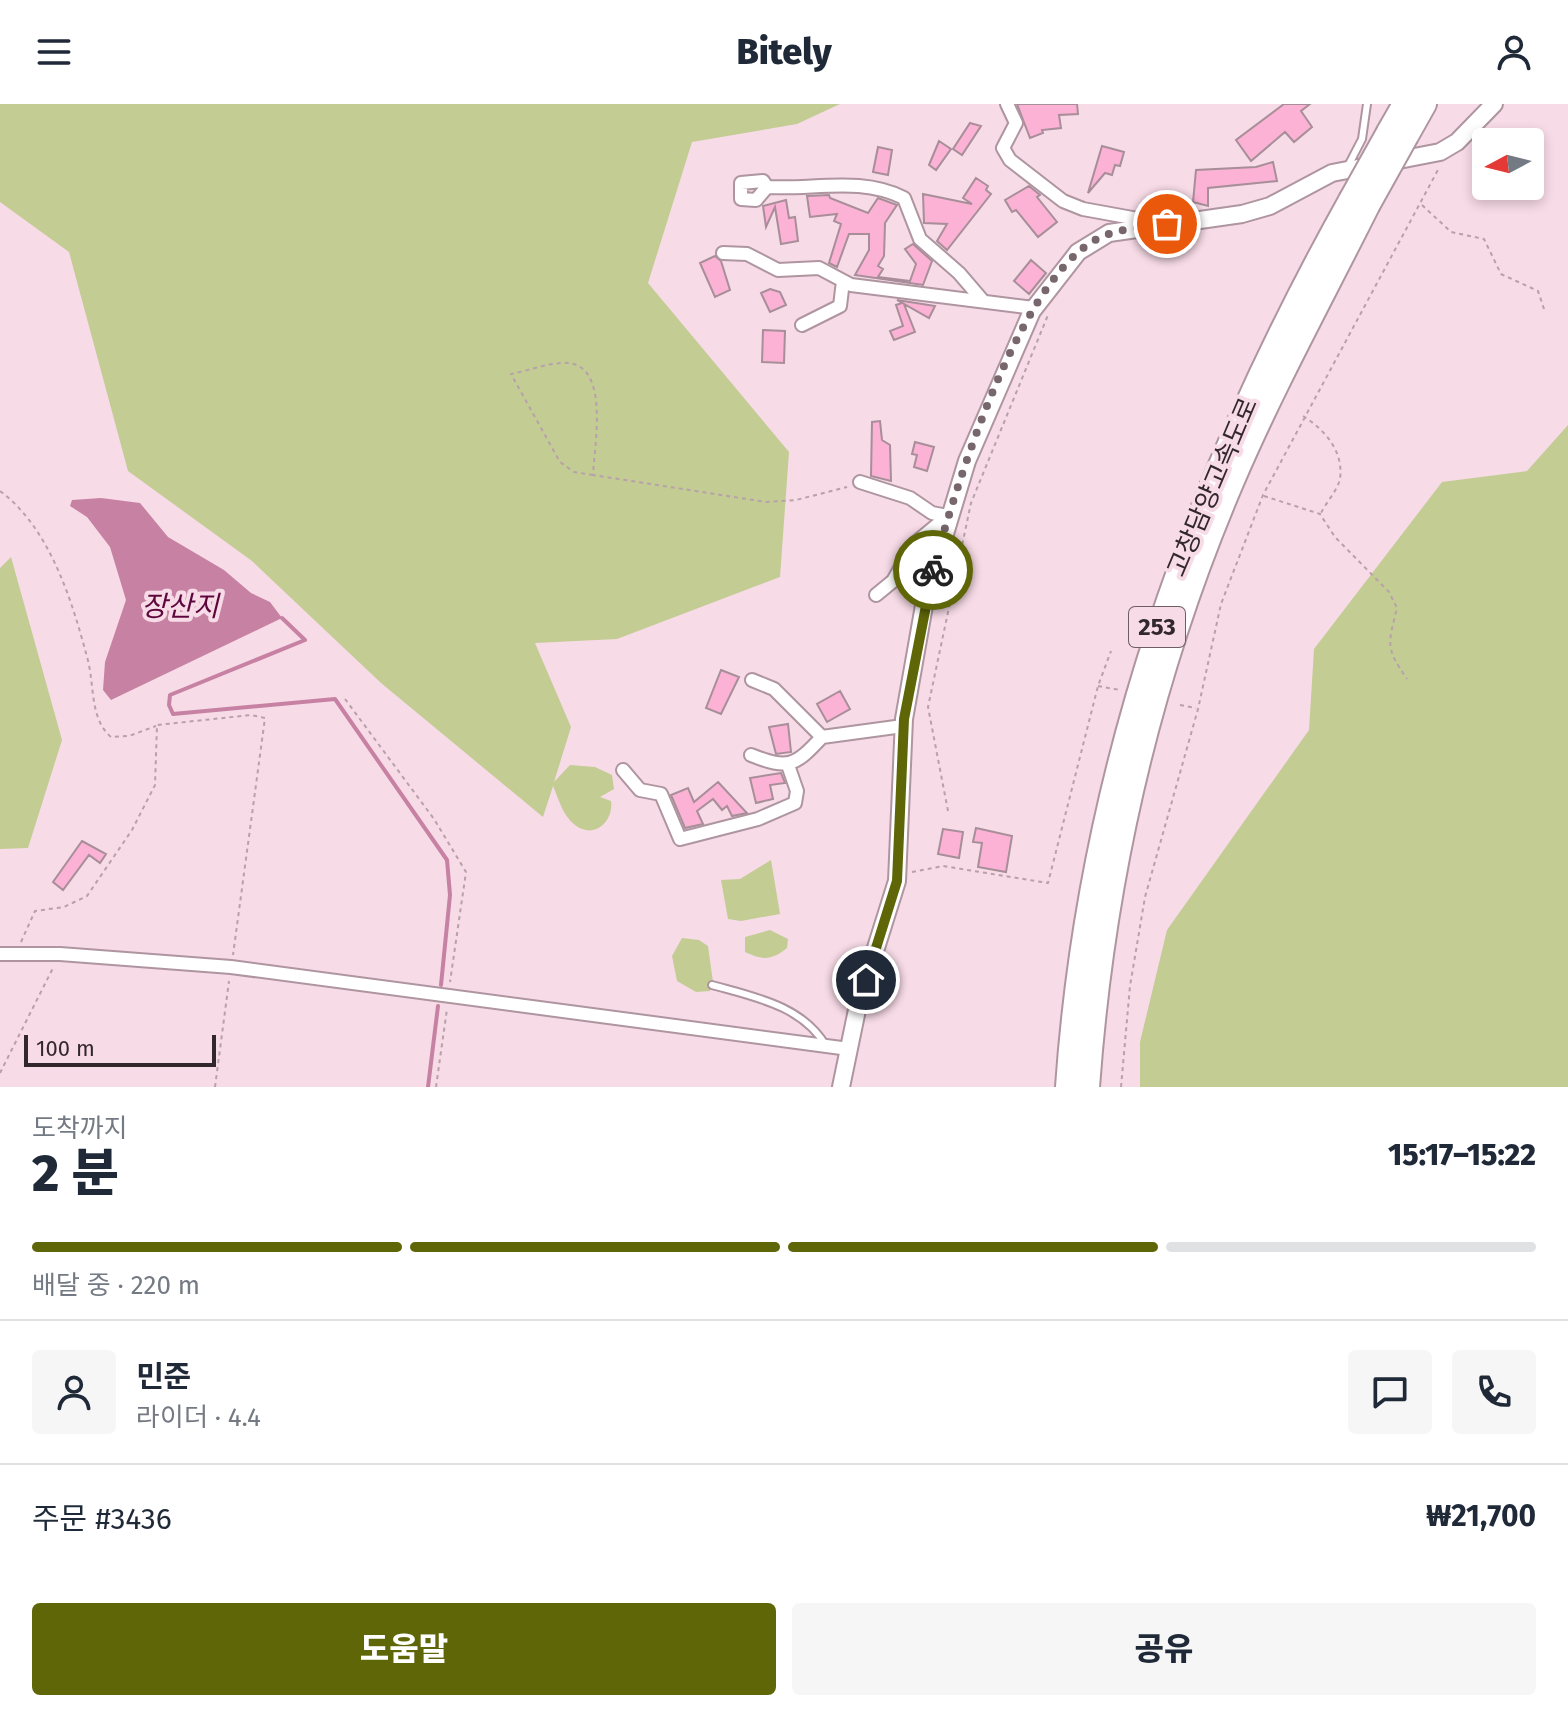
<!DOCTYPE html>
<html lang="ko">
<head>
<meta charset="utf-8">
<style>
	:root { --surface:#fff; --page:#f6f6f7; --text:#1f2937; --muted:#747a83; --line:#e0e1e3; --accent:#5e6607 }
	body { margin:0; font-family:"Fira Sans","Noto Sans KR",sans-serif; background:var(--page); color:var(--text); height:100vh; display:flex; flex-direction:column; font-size:30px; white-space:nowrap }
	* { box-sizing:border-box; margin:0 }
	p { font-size:26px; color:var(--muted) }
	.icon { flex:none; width:44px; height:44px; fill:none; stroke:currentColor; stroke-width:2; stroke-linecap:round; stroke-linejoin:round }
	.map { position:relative; height:983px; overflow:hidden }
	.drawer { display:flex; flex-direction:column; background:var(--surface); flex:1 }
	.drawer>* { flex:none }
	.needle { width:52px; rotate:263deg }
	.controls { position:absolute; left:1472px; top:24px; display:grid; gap:16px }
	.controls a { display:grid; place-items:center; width:72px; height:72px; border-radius:8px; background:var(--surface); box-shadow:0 4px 12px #0003; font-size:40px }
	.scale { position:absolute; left:24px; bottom:20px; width:192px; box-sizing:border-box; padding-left:8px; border:4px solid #32282c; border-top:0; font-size:22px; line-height:28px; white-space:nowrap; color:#32282c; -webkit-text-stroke:6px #f7dbe7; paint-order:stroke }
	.pin { position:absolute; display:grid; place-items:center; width:68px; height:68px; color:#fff; margin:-34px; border:4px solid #fff; border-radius:50%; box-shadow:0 2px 8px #0007 }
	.courier { position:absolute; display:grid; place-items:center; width:80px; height:80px; margin:-40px; border:6px solid #5e6607; border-radius:50%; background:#fff; color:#222; box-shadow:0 2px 10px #0007 }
	.head em { font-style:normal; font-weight:800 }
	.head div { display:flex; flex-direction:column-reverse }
	.head { display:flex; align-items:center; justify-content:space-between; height:136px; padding:0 32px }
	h1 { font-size:52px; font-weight:800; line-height:60px }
	.bar { display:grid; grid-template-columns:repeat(4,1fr); gap:12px 8px; align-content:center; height:96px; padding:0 32px }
	.bar i { height:10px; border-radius:6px; background:var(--line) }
	.bar .active { background:var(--accent) }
	.bar p { grid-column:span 4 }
	.line { display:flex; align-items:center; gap:20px; padding:0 32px; border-top:2px solid var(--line) }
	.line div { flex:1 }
	.round { display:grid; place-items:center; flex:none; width:84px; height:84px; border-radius:8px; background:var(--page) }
	.primary-button { display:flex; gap:16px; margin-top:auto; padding:16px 32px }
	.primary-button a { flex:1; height:92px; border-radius:8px; background:var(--accent); color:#fff; font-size:32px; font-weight:800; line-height:92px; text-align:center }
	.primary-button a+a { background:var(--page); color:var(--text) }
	header { display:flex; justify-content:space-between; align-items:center; height:104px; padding:0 32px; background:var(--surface); font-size:36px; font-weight:800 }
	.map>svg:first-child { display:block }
	.green { fill:#c3cc93 }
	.water { fill:#c781a3 }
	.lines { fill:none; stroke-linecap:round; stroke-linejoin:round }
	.stream { stroke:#c781a3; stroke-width:4 }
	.building { fill:#fcb2d5; stroke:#a78e99; stroke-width:2 }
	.service-casing { stroke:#ae95a0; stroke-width:10 }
	.minor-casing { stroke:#ae95a0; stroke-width:16 }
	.tertiary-casing { stroke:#ae95a0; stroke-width:20 }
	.motorway-casing { stroke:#ae95a0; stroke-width:26 }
	.path { stroke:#b7a1aa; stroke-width:2; stroke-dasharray:4 4; stroke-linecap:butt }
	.service { stroke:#fff; stroke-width:6 }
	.minor { stroke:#fff; stroke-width:12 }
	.tertiary { stroke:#fff; stroke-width:16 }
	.motorway { stroke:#fff; stroke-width:22 }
	.motorway-bridge-casing { stroke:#ae95a0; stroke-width:26; stroke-linecap:butt }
	.motorway-bridge { stroke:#fff; stroke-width:22 }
	.done { stroke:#77676d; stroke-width:8; stroke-dasharray:0 14.4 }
	.route { stroke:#5e6607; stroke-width:10 }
	.labels { text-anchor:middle; stroke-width:8; stroke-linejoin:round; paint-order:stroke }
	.shield { fill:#f7dbe7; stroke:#6d5e64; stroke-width:2 }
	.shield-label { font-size:24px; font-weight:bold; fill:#32282c }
	.street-label { font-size:26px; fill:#32282c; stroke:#f7dbe7 }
	.water-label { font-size:28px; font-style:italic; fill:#5c063c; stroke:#f7dbe7 }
</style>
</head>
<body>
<header><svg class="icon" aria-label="menu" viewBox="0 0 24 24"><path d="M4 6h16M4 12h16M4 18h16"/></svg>Bitely<svg class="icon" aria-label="person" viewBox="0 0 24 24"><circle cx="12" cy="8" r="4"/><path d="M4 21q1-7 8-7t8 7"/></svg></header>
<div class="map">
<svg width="1568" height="983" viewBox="0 0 1568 983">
	<rect width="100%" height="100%" fill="#f7dbe7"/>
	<!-- green -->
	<path class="green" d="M 0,0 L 840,0 L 797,20 L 692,38 L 648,179 L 789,348 L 780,473 L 617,535 L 535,539 L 571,623 L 554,678 L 570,661 L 595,663 L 612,671 L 614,685 L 600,693 L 611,697 C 614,717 594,736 575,721 C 563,712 559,696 553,682 L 543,713 L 381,579 L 252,457 L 128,367 L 69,148 L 0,98 Z
		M 1568,321 L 1568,983 L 1140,983 L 1140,938 L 1167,826 L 1309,626 L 1314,545 L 1442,378 L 1527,367 Z
		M 11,453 L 62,636 L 28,744 L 0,745 L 0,464 Z
		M 771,756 L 780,810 L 741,817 L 728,815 L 721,776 L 740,775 Z
		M 770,826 L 788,835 L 787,844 C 771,857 762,856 745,848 L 745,833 Z
		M 682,834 L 699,836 L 708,842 L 713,878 L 710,887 L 696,888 L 677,877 L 672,852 Z"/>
	<!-- water -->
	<path class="water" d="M 101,394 L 140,399 L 168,433 L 224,466 L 251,489 L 270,498 L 282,514 L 111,596 L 103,586 L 105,558 L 126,496 L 110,443 L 87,413 L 70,402 L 72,396 Z"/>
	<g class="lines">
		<!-- stream -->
		<path class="stream" d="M 282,514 L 305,536 L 170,591 L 169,601 L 173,610 L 335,595 L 447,756 L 450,791 L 441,881
			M 428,983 L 438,902"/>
	</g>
	<!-- building -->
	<path class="building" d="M 1017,0 L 1077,0 L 1078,10 L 1059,11 L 1061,24 L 1042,26 L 1043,29 L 1030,34 Z
		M 1284,0 L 1310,0 L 1301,7 L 1312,23 L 1294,38 L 1285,28 L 1251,57 L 1236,36 Z
		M 970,19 L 981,22 L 962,51 L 953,45 Z
		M 939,37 L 951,45 L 936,66 L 929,61 Z
		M 1102,42 L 1124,48 L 1120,62 L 1115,61 L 1112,71 L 1105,69 L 1088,89 Z
		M 878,43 L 892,46 L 888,71 L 873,68 Z
		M 1273,58 L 1277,77 L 1208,84 L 1208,102 L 1193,98 L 1196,66 L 1256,63 Z
		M 976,74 L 988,82 L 986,86 L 991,90 L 947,146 L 937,137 L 947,120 L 924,119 L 923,90 L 972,100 L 963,94 Z
		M 1029,82 L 1040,91 L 1037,93 L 1057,118 L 1038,133 L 1016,106 L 1012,108 L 1005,96 Z
		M 829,91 L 830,94 L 868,109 L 878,94 L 897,101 L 885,119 L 884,152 L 878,162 L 883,165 L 878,173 L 910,177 L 916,160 L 905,145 L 913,140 L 932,157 L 923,181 L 855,171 L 869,146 L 869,130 L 849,130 L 837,163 L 829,159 L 841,120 L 834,117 L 837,110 L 810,113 L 807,92 Z
		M 786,96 L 789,114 L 795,113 L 798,137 L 781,140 L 775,103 L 766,123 L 763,102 Z
		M 715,152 L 721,157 L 730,186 L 715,193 L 700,159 Z
		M 1031,156 L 1046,169 L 1029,190 L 1014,177 Z
		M 770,185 L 780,188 L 786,201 L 770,208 L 761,189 Z
		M 897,196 L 935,202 L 929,214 L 904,200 L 915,228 L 894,236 L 890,227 L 903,222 L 896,201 L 902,199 Z
		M 763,226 L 785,227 L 784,259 L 762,258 Z
		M 880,317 L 882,336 L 890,341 L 891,377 L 871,372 L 872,318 Z
		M 915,338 L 934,343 L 927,367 L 914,363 L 917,351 L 912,350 Z
		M 721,566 L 739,573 L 721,610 L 706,604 Z
		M 840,587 L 850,605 L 827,618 L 817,600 Z
		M 788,620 L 791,648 L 776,650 L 769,623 Z
		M 781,669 L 785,679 L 770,681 L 773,695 L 756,699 L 750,674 Z
		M 718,678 L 747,709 L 732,712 L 727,702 L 722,706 L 713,695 L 697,707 L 703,720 L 685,724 L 671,691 L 688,684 L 694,698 Z
		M 976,724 L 1012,732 L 1006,768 L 978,763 L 982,739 L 973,738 Z
		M 943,725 L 963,728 L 959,754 L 938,750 Z
		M 82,737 L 106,750 L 100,759 L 89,751 L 63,786 L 53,778 Z"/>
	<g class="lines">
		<defs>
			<path id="service" d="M 1348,62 L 1362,35 L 1367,0
				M 712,881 C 755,893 803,902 826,942"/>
			<path id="minor" d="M 1007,0 L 1016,19 L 1003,44 L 1010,56 L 1063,97 L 1083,105 L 1160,119
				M 767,83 L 756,96 L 741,95 L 741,79 L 763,77 L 767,83 C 813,86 861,72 904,94 L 920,135 L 959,169 L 983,197
				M 723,149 L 747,150 L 778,166 L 819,164 L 851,181 L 1034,204
				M 802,221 L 840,202 L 843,177
				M 860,378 L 910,394 L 932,409 L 948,412
				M 876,491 L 893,477 L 914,440 L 948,412
				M 752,576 L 774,585 L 822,633 L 903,622
				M 751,651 C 789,666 795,662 822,633
				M 623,666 L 640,686 L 661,690 L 680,735 L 758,715 L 795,699 L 797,687 L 788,661
				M 0,850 L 60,850 L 231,863 L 849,945"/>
			<path id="tertiary" d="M 841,983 L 858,901 L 897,777 L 904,615 L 925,496 L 967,357 L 1032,207 L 1078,148 L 1109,129 L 1242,110 L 1270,102 L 1332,69 L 1440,48 L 1457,38 L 1494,0"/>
			<path id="motorway" d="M 1388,28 L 1404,0
				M 1407,32 L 1425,0
				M 1067,983 C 1089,664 1195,374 1350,96
				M 1088,983 C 1103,775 1150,571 1232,379 C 1272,285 1322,194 1368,102"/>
		</defs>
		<!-- service casing -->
		<use href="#service" class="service-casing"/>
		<!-- minor casing -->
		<use href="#minor" class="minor-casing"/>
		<!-- tertiary casing -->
		<use href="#tertiary" class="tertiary-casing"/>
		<!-- motorway casing -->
		<use href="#motorway" class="motorway-casing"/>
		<!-- path -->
		<path class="path" d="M 1422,101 L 1451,128 L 1484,135 L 1501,170 L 1538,187 L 1544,205
			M 1303,312 C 1324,325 1344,347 1340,375 C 1338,385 1326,399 1321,409
			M 593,371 L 574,368 L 560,358 L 511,270 C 527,267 545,260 561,259 C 612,254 594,342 593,371 L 766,398 L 796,396 L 847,383
			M 0,387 C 49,423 72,496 87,553 C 95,580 89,614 111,633 L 129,632 L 156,622
			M 1264,392 L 1320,410 L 1335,433 L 1389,488 L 1397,504 C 1388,541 1385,543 1407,575
			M 1098,582 L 1120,586
			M 345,595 L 434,715 L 466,768 L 450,878
			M 1180,601 L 1196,604
			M 948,707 L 928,603 L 971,399 L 1048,211
			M 912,768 L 943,762 L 1048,779 L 1098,582 L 1111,547
			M 21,838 L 35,807 L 64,803 L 87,792 L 132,726 L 155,681 L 157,621 L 251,611 L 265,614 L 233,851
			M 0,969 L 54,862
			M 215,983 L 229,877
			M 436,983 L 447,905
			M 1121,983 L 1130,882 L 1145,793 L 1198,605 L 1221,500 L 1263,391 L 1439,64"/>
		<!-- service -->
		<use href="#service" class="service"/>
		<!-- minor -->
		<use href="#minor" class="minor"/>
		<!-- tertiary -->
		<use href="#tertiary" class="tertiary"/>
		<!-- motorway -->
		<use href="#motorway" class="motorway"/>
		<defs>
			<path id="motorway-bridge" d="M 1350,96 L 1388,28
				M 1368,102 L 1407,32"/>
		</defs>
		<!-- motorway-bridge casing -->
		<use href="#motorway-bridge" class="motorway-bridge-casing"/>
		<!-- motorway-bridge -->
		<use href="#motorway-bridge" class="motorway-bridge"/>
	</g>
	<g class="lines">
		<!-- done -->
		<path class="done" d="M 933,466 C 957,379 1015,189 1090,139 C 1113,124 1141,124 1167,120"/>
		<!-- route -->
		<path class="route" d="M 866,876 L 897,777 L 904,615 L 933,466"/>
	</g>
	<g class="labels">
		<!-- shield labels -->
		<rect class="shield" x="1129" y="503" width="56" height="40" rx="6"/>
		<g class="shield-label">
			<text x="1157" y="531">253</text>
		</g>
		<!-- street labels -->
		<g class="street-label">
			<text transform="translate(1212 383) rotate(-67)" y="9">고창담양고속도로</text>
		</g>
		<!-- water labels -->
		<g class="water-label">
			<text x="180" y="512">장산지</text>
		</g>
	</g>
</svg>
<div class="controls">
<a><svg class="needle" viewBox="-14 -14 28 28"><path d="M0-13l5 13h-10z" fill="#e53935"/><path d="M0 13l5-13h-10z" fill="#747a83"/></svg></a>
</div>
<div class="scale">100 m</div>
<div class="pin" style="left:1167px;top:120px;background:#ea580c"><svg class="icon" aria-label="bag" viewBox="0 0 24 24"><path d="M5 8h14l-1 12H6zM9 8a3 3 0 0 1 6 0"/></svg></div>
<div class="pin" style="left:866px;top:876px;background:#1f2937"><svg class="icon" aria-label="home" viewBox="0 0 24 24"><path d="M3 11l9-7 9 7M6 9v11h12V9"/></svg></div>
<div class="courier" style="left:933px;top:466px"><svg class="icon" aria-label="bike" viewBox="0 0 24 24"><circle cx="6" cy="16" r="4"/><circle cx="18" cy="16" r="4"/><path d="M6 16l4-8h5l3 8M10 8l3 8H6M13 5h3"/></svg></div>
</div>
<section class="drawer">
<div class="head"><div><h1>2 분</h1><p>도착까지</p></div><em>15:17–15:22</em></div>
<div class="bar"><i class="active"></i><i class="active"></i><i class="active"></i><i></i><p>배달 중 · 220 m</p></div>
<div class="line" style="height:144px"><a class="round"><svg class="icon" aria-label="person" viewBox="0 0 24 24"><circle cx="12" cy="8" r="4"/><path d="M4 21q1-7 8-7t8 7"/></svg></a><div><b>민준</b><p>라이더 · 4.4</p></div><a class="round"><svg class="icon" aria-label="chat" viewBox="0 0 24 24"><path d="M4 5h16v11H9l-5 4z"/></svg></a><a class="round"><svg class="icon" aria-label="phone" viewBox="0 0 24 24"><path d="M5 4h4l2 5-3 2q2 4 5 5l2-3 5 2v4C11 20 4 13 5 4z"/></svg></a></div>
<div class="line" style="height:104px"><div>주문 #3436</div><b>₩21,700</b></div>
<div class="primary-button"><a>도움말</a><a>공유</a></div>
</section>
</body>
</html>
